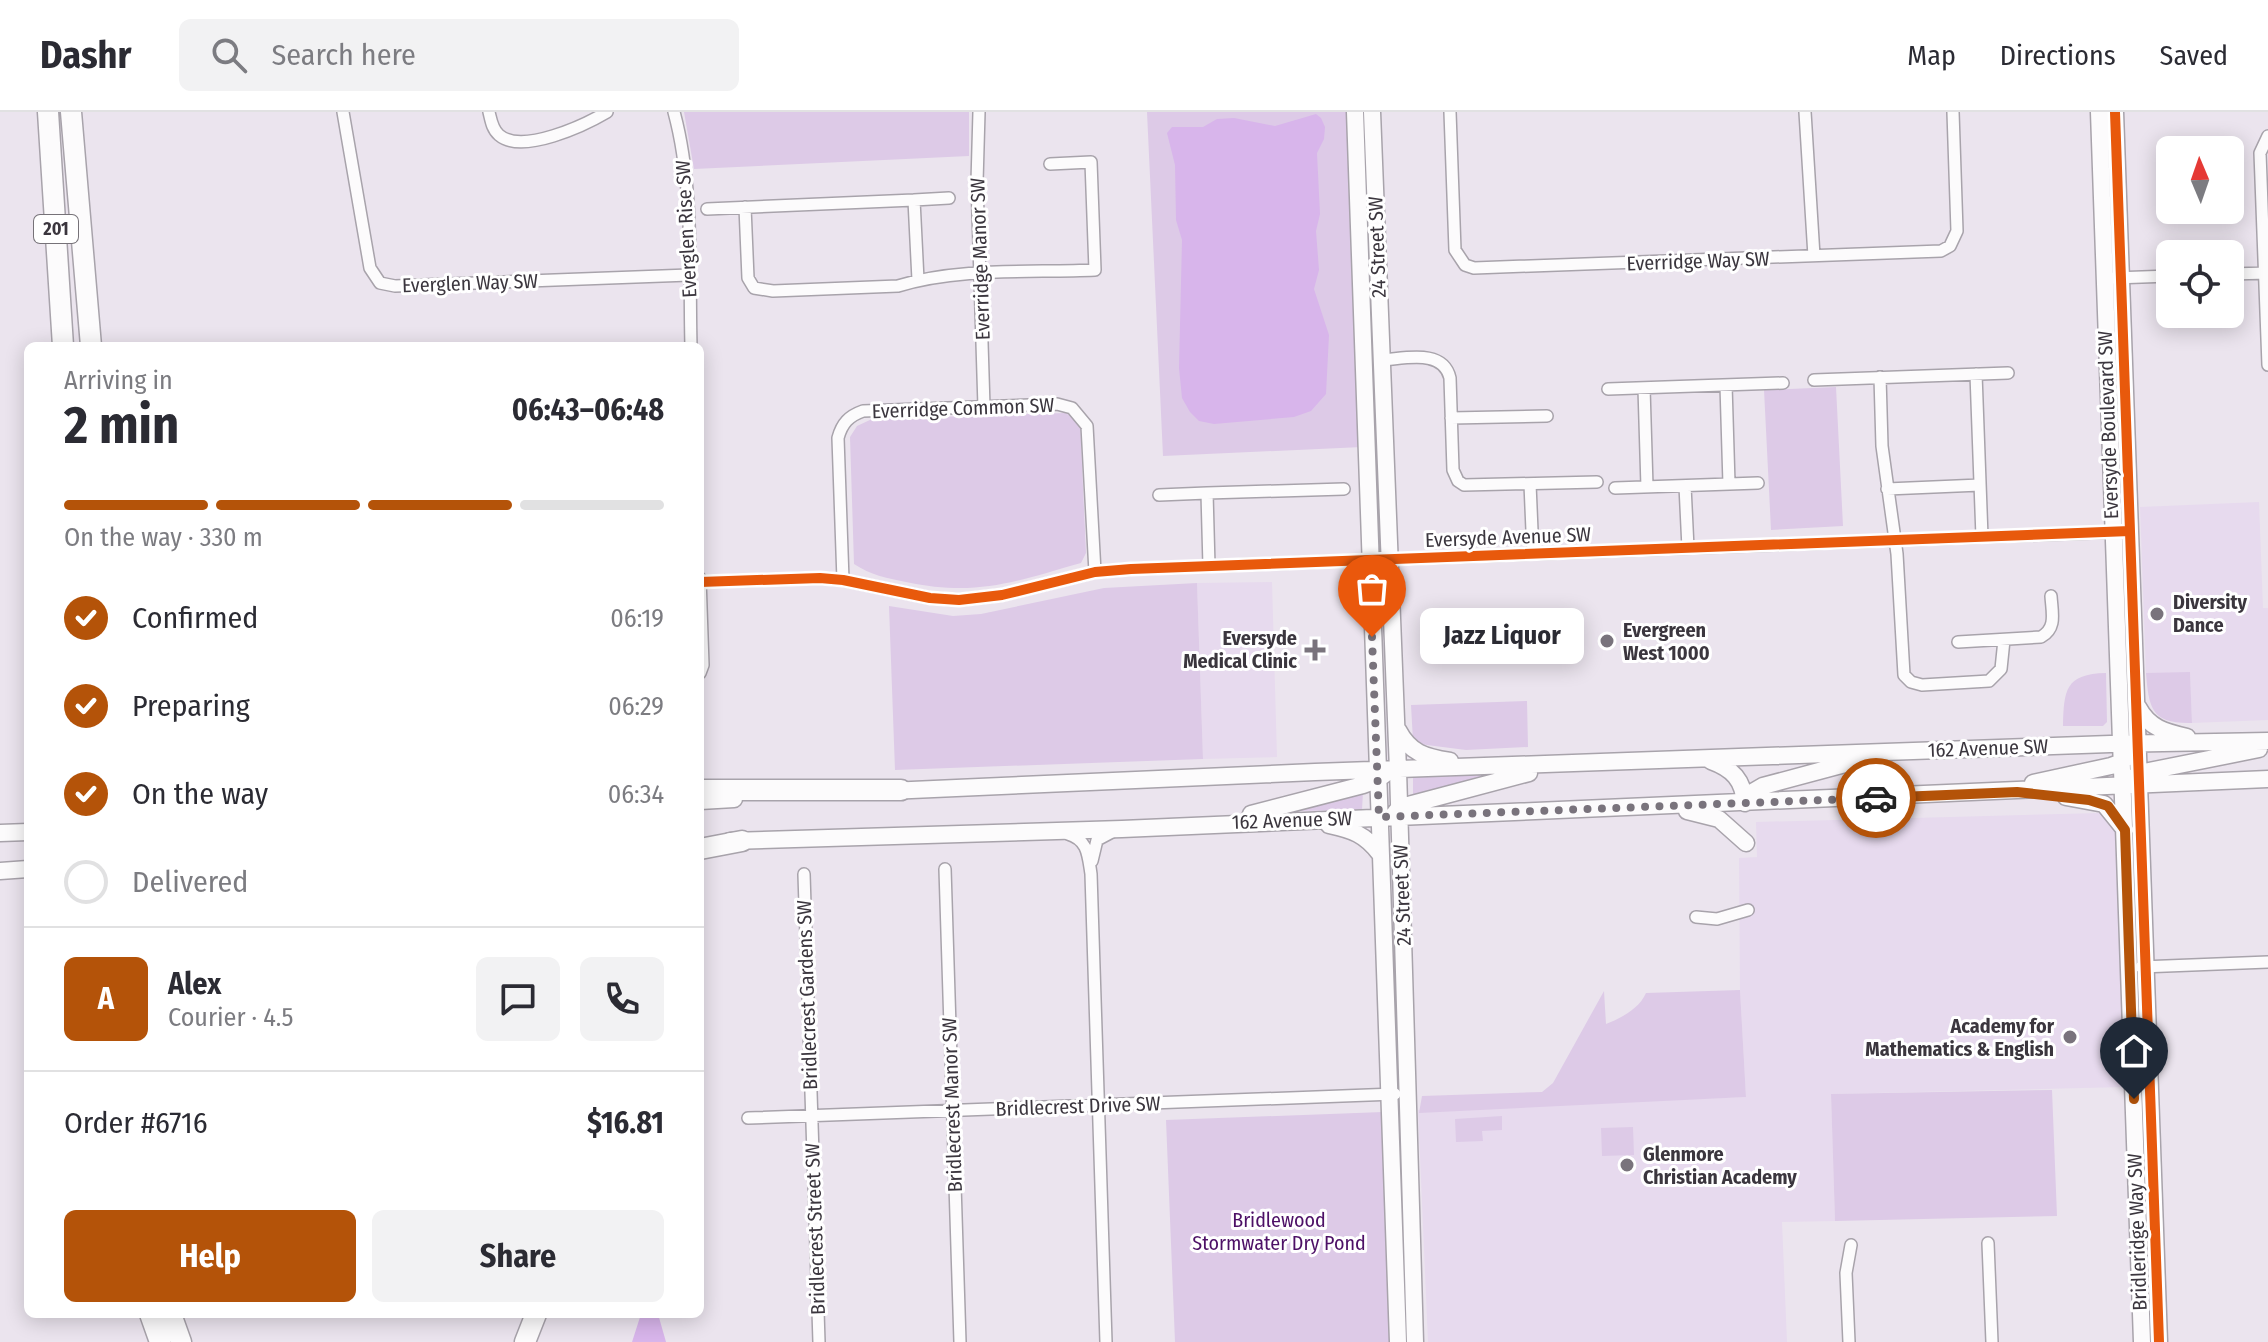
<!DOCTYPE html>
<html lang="en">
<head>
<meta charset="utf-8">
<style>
	:root { --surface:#fff; --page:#f2f2f3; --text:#2b2b33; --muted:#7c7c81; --line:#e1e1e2; --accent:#b45309 }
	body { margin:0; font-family:"Fira Sans Condensed",sans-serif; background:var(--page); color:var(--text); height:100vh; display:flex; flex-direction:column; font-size:30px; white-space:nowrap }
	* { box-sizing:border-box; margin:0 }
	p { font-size:26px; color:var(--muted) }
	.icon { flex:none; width:44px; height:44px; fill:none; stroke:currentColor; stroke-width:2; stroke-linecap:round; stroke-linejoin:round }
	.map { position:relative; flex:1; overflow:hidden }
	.details { position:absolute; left:24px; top:230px; width:680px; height:976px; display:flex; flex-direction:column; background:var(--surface); border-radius:12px; box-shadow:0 4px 20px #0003 }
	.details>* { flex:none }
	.needle { width:52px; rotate:358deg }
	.buttons { position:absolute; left:2156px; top:24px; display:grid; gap:16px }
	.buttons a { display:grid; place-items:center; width:88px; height:88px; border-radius:12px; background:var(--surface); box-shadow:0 4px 20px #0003; font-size:40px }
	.pin { position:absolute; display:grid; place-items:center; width:68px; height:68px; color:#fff; margin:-82px -34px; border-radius:50% 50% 50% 0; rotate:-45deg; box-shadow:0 0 8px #0007 }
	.pin .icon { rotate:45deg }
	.courier { position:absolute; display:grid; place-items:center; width:80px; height:80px; margin:-40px; border:6px solid #b45309; border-radius:50%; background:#fff; color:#222; box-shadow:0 2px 10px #0007 }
	.bubble { position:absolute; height:56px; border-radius:12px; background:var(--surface); box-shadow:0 4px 20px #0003; font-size:26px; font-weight:700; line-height:56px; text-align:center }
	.headline em { font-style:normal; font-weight:700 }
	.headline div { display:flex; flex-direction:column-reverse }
	.headline { display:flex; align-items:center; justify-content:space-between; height:136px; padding:0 40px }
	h1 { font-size:52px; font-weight:700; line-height:60px }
	.bar { display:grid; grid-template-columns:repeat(4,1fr); gap:12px 8px; align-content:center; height:96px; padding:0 40px }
	.bar i { height:10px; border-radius:6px; background:var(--line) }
	.bar .on { background:var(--accent) }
	.bar p { grid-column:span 4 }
	.line { display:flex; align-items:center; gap:20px; padding:0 40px; border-top:2px solid var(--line) }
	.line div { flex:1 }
	.round { display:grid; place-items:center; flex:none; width:84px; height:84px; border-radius:12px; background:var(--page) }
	ol { padding:0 40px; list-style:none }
	li { display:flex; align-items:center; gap:24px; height:88px }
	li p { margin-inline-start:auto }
	li .icon { padding:8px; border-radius:50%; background:var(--accent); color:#fff; stroke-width:4 }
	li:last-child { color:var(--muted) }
	li i { width:44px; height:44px; border:4px solid var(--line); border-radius:50% }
	.button { display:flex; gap:16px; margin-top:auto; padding:16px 40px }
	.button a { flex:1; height:92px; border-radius:12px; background:var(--accent); color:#fff; font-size:32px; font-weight:700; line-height:92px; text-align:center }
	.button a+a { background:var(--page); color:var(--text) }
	header { display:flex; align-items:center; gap:48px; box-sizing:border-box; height:112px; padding:0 40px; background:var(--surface); border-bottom:2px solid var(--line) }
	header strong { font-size:38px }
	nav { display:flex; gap:44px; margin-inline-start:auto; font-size:28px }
	.search { width:560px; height:72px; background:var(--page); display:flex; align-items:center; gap:20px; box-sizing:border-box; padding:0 28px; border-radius:12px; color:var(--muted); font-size:30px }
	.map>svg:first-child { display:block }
	.built { fill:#e7daee }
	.green { fill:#ddcae7 }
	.water { fill:#d8b5eb }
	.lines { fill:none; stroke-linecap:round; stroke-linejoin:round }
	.street-casing { stroke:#a8a3ab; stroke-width:14 }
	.secondary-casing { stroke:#a8a3ab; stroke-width:19 }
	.highway-casing { stroke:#a8a3ab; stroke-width:23 }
	.street { stroke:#fcfbfc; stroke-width:11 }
	.secondary { stroke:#fcfbfc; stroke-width:16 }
	.highway { stroke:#fcfbfc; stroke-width:20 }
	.cycleway-casing { stroke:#fff; stroke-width:15 }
	.cycleway { stroke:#e8590c; stroke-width:10 }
	.done { stroke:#79737c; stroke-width:8; stroke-dasharray:0 14.4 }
	.route { stroke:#b45309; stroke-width:10 }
	.poi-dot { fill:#79737c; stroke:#fff; stroke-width:3 }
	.labels { text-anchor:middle; stroke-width:6; stroke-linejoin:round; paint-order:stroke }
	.shield { fill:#fff; stroke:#767278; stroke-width:2 }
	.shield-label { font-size:18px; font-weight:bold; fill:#3b363e }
	.street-label { font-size:20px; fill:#3b363e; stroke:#fff }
	.poi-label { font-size:20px; font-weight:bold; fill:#3b363e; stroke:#fff; text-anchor:start }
	.park-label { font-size:20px; fill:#4d1066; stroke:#fff }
</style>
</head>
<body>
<header>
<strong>Dashr</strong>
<div class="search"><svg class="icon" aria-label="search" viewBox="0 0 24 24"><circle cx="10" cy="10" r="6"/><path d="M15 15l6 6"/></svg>Search here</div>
<nav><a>Map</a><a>Directions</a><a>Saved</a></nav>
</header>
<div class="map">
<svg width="2268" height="1230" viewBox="0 0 2268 1230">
	<rect width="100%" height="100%" fill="#ebe4ee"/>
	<!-- built -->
	<path class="built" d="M 2259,390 L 2263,496 L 2268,496 L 2268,608 L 2192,611 L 2190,561 L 2146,561 L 2140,395 Z
		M 1272,470 L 1277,645 L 1203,647 L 1197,471 Z
		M 2099,701 L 2107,705 L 2115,717 L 2124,975 L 1831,982 L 1835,1109 L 1782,1110 L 1787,1230 L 1428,1230 L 1418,998 L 1746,985 L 1740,878 L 1739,746 L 1757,745 L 1756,710 Z"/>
	<!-- green -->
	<path class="green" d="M 684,0 L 969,0 L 969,44 L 694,57 Z
		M 1147,0 L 1351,0 L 1362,335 L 1163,344 Z
		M 1836,275 L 1843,414 L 1771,418 L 1764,278 Z
		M 1065,301 L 1080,308 L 1086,441 L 1081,451 C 1014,470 977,485 906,470 C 886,466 871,463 854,452 L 850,325 L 857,314 L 872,307 Z
		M 1197,471 L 1203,647 L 895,658 L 889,494 L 953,504 L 981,502 L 1104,476 Z
		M 2190,560 L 2192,611 C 2151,612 2149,596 2146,561 Z
		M 2106,561 L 2107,610 L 2103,614 L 2063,614 C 2064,578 2065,562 2106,561 Z
		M 1527,589 L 1528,635 L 1466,638 L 1419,632 L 1413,629 L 1411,593 Z
		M 1482,662 L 1482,667 L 1415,685 L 1413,683 L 1413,664 Z
		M 1363,680 L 1362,698 L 1289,699 Z
		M 1740,878 L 1746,985 L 1419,1001 L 1422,984 L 1542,980 L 1553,971 L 1604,879 L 1606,912 C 1621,906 1639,897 1646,881 Z
		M 2052,978 L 2057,1104 L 1835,1109 L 1831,982 Z
		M 1383,1000 L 1392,1230 L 1175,1230 L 1166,1008 Z
		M 1502,1004 L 1502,1018 L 1482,1019 L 1483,1029 L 1456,1030 L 1455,1007 Z
		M 1633,1015 L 1634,1043 L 1602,1044 L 1601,1016 Z"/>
	<!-- water -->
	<path class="water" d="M 1316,2 L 1321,6 L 1325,15 L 1324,27 L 1317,41 L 1320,102 L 1316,119 L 1319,158 L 1314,177 L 1329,223 L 1326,282 L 1311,299 L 1294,305 L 1214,312 L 1199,309 L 1190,300 L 1182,286 L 1179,256 L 1182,128 L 1176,108 L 1175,53 L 1167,21 L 1172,15 L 1203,15 L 1217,7 L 1234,6 L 1275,14 Z
		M 641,1202 L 658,1202 L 666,1230 L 632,1230 Z"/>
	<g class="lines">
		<defs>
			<path id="street" d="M 343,0 L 370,156 L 380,171 L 395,174 L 689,163
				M 489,0 C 491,8 492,17 499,23 C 522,43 585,13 607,0
				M 674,0 C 694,73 689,159 691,234
				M 979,0 L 977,70 L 984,295
				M 1450,0 L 1455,138 L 1465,153 L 1474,156 L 1941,139 L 1950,134 L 1957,119 L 1953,0
				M 1805,0 L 1814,144
				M 2268,24 L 2260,41 L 2268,253
				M 914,88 L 949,86
				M 745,95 L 748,166 L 754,176 L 773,179 L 898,174 C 960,155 1031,161 1095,158 L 1091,50 L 1050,52
				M 707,97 L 914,88 L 918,168
				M 2230,162 L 2268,161
				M 2114,166 L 2170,164
				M 1381,248 C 1404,247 1443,236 1450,266 L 1453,358 L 1458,369 L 1464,373 L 1597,370
				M 1976,262 L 1982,425
				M 1880,265 L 1882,334 L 1897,442 L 1904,563 L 1911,570 L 1922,573 L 1989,569 L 2001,557 L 2004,528
				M 1814,268 L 2008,261
				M 1726,273 L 1729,372
				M 1644,276 L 1647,375
				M 1608,277 L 1783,271
				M 1451,306 L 1547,304
				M 1530,372 L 1533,442
				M 1685,374 L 1688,436
				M 1615,376 L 1758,371
				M 1887,377 L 1980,373
				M 1159,383 L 1207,381
				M 1209,454 L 1207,381 L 1344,377
				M 700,466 L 703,553 L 700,561
				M 843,468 L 838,326 C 842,311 849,304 863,299 L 1057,292 L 1072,296 L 1087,314 L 1095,460
				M 700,470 L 820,466 L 843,468 L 930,486 L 959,488 L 1002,483 L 1095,460 L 1131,457 L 2117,420
				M 1958,530 L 2041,525 C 2057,516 2052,501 2051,484
				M 1068,722 C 1088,728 1088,743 1091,762 L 1106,1230
				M 1092,749 L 1097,728 L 1112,720
				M 945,757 L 960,1230
				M 804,762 L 819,1230
				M 1696,805 L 1717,807 L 1748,798
				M 2141,855 L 2268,850
				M 748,1006 L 1395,982
				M 1988,1131 L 1992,1230
				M 1849,1230 L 1846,1161 L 1851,1133"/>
			<path id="secondary" d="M 1355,0 L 1398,1230
				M 1372,0 L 1398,658 L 1415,1230
				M 2099,0 L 2142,1230
				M 2115,0 L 2159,1230
				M 2138,595 C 2149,616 2165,620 2187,625
				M 1398,618 C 1410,641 1425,645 1450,649
				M 1711,649 C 1733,657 1743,668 1745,691
				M 2134,665 L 2139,661 L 2259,637
				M 2033,671 L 2111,654 L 2122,650 L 2128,643
				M 889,679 L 1315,660 L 2110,632 L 2268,629
				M 2066,685 L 2104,692 L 2125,718
				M 700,689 L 734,687
				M 1745,691 L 1751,681 L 1763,674 L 1860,648
				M 1687,699 L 1719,707 L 1746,731
				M 1395,701 L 1399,696 L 1412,692 L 1529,661
				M 1251,702 L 1363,673 L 1377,668 L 1385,662
				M 1329,713 C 1352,718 1365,722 1380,742
				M 0,721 L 28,720
				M 730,729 L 1122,717 L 2268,667
				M 0,759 L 28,757"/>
			<path id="highway" d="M 48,0 L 63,234
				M 71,0 L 91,234
				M 700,678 L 901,678
				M 700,737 L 742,729
				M 150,1202 L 160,1230
				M 171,1202 L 181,1230
				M 525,1230 L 536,1202"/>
		</defs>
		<!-- street casing -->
		<use href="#street" class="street-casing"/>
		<!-- secondary casing -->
		<use href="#secondary" class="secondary-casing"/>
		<!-- highway casing -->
		<use href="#highway" class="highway-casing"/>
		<!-- street -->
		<use href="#street" class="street"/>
		<!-- secondary -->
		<use href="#secondary" class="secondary"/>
		<!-- highway -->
		<use href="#highway" class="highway"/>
		<defs>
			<path id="cycleway" d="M 2115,0 L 2159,1230
				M 700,470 L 820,466 L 843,468 L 930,486 L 959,488 L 1002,483 L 1095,460 L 1131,457 L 2130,419"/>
		</defs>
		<!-- cycleway casing -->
		<use href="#cycleway" class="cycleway-casing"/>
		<!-- cycleway -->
		<use href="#cycleway" class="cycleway"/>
	</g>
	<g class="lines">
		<!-- done -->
		<path class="done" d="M 1372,525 L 1379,705 L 1876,686"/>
		<!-- route -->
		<path class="route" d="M 1876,686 L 2017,680 L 2089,688 L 2108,694 L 2125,718 L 2134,987"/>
	</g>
	<!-- markers -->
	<g class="poi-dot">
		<circle cx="2157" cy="502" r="8"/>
		<circle cx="1607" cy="529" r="8"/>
		<path d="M1311 526h8v8h8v8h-8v8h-8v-8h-8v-8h8z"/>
		<circle cx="2070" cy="925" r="8"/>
		<circle cx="1627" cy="1053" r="8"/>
	</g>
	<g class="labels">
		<!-- shield labels -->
		<rect class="shield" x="34" y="103" width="44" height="28" rx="6"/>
		<g class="shield-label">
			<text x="56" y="123">201</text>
		</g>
		<!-- street labels -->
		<g class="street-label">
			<text transform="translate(686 117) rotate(-93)" y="7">Everglen Rise SW</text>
			<text transform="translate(1377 135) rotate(-92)" y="7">24 Street SW</text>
			<text transform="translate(980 147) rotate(-92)" y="7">Everridge Manor SW</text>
			<text transform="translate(1698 149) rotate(-2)" y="7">Everridge Way SW</text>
			<text transform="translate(470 171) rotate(-2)" y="7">Everglen Way SW</text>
			<text transform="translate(963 296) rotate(-2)" y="7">Everridge Common SW</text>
			<text transform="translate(2108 313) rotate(-92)" y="7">Eversyde Boulevard SW</text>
			<text transform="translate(1508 425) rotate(-2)" y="7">Eversyde Avenue SW</text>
			<text transform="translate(1988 636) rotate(-2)" y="7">162 Avenue SW</text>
			<text transform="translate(1292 708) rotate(-2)" y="7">162 Avenue SW</text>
			<text transform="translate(1402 783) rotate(-92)" y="7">24 Street SW</text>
			<text transform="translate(807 883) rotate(-92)" y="7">Bridlecrest Gardens SW</text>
			<text transform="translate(952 993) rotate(-92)" y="7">Bridlecrest Manor SW</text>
			<text transform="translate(1078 994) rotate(-2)" y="7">Bridlecrest Drive SW</text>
			<text transform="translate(815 1117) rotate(-92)" y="7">Bridlecrest Street SW</text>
			<text transform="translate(2137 1120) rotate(-92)" y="7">Bridleridge Way SW</text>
		</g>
		<!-- poi labels -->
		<g class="poi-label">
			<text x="2173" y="497">Diversity<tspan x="2173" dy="23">Dance</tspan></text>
			<text x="1623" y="525">Evergreen<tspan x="1623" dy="23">West 1000</tspan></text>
			<text x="1297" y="533" text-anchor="end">Eversyde<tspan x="1297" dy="23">Medical Clinic</tspan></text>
			<text x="2054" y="921" text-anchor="end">Academy for<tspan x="2054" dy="23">Mathematics &amp; English</tspan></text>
			<text x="1643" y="1049">Glenmore<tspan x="1643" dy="23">Christian Academy</tspan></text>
		</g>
		<!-- park labels -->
		<g class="park-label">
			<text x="1279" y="1115">Bridlewood<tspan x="1279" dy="23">Stormwater Dry Pond</tspan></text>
		</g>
	</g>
</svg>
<div class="buttons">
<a><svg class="needle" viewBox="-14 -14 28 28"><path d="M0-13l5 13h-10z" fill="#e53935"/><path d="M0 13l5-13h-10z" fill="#7c7c81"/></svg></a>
<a><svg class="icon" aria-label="locate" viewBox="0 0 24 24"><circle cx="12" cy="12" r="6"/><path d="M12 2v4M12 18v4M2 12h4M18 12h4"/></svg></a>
</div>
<div class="pin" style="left:1372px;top:525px;background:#ea580c"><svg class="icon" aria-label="bag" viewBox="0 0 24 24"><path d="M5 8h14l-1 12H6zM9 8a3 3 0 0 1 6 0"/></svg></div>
<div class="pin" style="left:2134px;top:987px;background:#1f2937"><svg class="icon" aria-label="home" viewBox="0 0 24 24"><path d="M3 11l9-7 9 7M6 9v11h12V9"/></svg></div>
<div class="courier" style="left:1876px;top:686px"><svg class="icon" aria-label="car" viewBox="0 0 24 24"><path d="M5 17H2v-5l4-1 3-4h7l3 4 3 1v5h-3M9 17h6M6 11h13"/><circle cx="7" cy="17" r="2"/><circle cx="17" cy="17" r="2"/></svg></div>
<div class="bubble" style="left:1420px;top:496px;width:164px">Jazz Liquor</div>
<section class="details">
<div class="headline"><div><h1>2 min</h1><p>Arriving in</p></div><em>06:43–06:48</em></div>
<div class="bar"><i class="on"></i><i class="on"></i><i class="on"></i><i></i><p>On the way · 330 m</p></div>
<ol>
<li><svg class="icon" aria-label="check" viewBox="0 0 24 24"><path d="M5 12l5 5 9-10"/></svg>Confirmed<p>06:19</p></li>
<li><svg class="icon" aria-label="check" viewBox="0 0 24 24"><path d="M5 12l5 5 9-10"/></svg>Preparing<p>06:29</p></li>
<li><svg class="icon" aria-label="check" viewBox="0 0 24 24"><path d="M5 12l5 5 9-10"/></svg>On the way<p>06:34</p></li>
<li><i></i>Delivered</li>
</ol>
<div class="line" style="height:144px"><b class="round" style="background:var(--accent);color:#fff">A</b><div><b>Alex</b><p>Courier · 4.5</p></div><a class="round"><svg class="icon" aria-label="chat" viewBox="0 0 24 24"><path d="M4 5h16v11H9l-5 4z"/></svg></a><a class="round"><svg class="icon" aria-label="phone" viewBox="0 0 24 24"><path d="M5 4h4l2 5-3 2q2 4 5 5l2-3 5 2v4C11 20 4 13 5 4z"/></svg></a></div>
<div class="line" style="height:104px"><div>Order #6716</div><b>$16.81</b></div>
<div class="button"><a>Help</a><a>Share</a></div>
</section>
</div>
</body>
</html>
